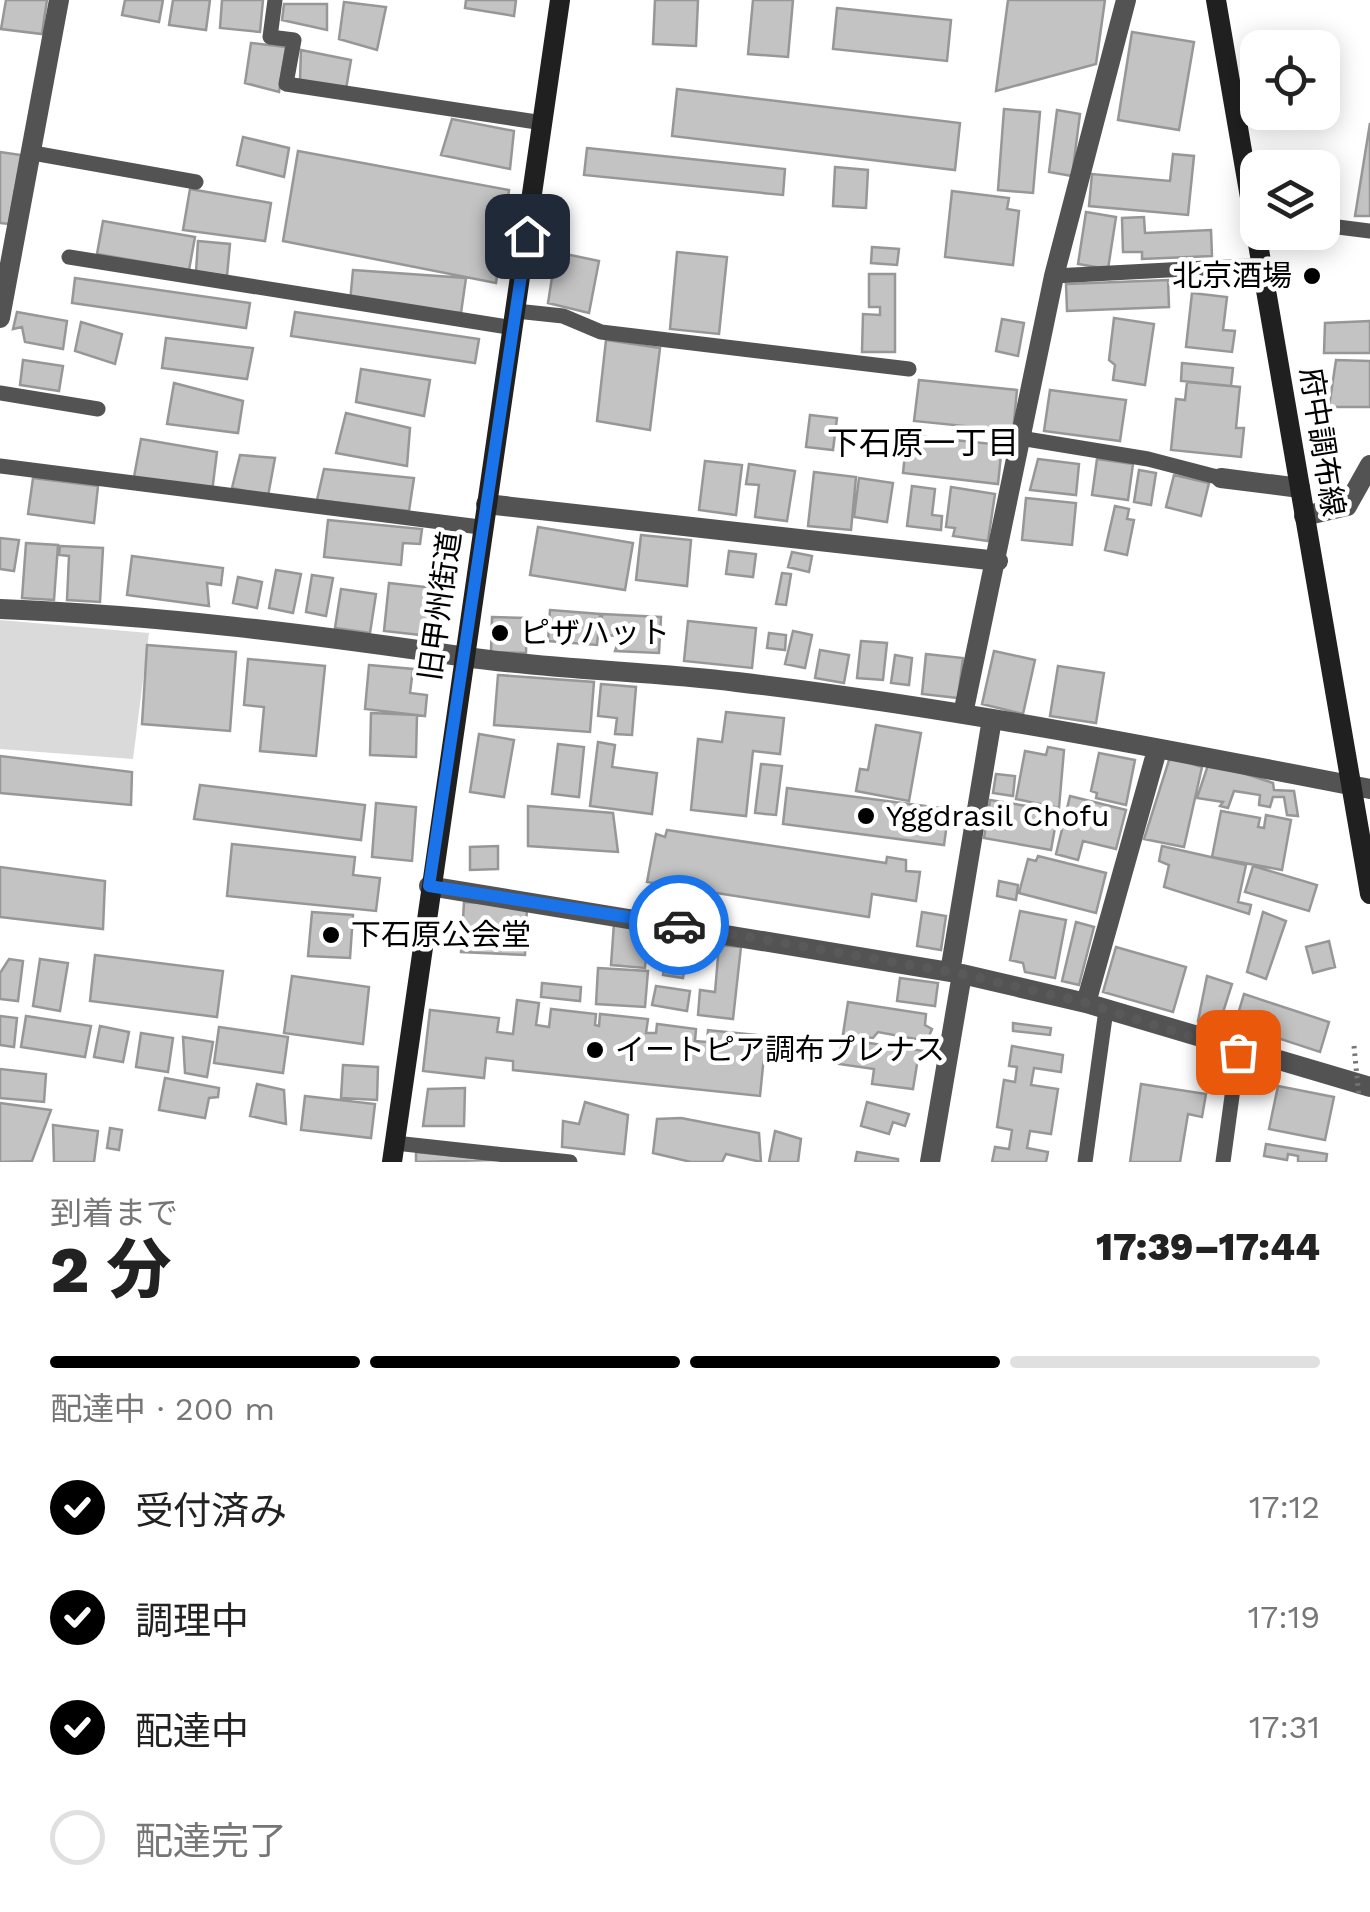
<!DOCTYPE html>
<html lang="ja">
<head>
<meta charset="utf-8">
<style>
	:root { --surface:#fff; --page:#f6f6f6; --text:#222; --muted:#767676; --line:#e0e0e0; --accent:#000 }
	body { margin:0; font-family:"Work Sans","Noto Sans JP",sans-serif; background:var(--page); color:var(--text); height:100vh; display:flex; flex-direction:column; font-size:38px; white-space:nowrap }
	* { box-sizing:border-box; margin:0 }
	p { font-size:32px; color:var(--muted) }
	.icon { flex:none; width:55px; height:55px; fill:none; stroke:currentColor; stroke-width:2; stroke-linecap:round; stroke-linejoin:round }
	.map { position:relative; height:1162px; overflow:hidden }
	.side { display:flex; flex-direction:column; background:var(--surface); flex:1 }
	.side>* { flex:none }
	.controls { position:absolute; left:1240px; top:30px; display:grid; gap:20px }
	.controls a { display:grid; place-items:center; width:100px; height:100px; border-radius:20px; background:var(--surface); box-shadow:0 5px 25px #0003; font-size:50px }
	.pin { position:absolute; display:grid; place-items:center; width:85px; height:85px; color:#fff; margin:-42px; border-radius:20px; box-shadow:0 5px 15px #0006 }
	.courier { position:absolute; display:grid; place-items:center; width:100px; height:100px; margin:-50px; border:8px solid #1a73e8; border-radius:50%; background:#fff; color:#222; box-shadow:0 2px 12px #0007 }
	.overview em { font-style:normal; font-weight:800 }
	.overview div { display:flex; flex-direction:column-reverse }
	.overview { display:flex; align-items:center; justify-content:space-between; height:170px; padding:0 50px }
	h1 { font-size:65px; font-weight:800; line-height:75px }
	.bar { display:grid; grid-template-columns:repeat(4,1fr); gap:15px 10px; align-content:center; height:120px; padding:0 50px }
	.bar i { height:12px; border-radius:8px; background:var(--line) }
	.bar .selected { background:var(--accent) }
	.bar p { grid-column:span 4 }
	ol { padding:0 50px; list-style:none }
	li { display:flex; align-items:center; gap:30px; height:110px }
	li p { margin-inline-start:auto }
	li .icon { padding:10px; border-radius:50%; background:var(--accent); color:#fff; stroke-width:4 }
	li:last-child { color:var(--muted) }
	li i { width:55px; height:55px; border:5px solid var(--line); border-radius:50% }
	.map>svg:first-child { display:block }
	.green { fill:#dadada }
	.building { fill:#c3c3c3; stroke:#979797; stroke-width:2.5 }
	.lines { fill:none; stroke-linecap:round; stroke-linejoin:round }
	.service { stroke:#535353; stroke-width:15 }
	.minor { stroke:#535353; stroke-width:20 }
	.secondary { stroke:#202020; stroke-width:20 }
	.path-bridge { stroke:#757575; stroke-width:5; stroke-dasharray:2.5 5; stroke-linecap:butt }
	.done { stroke:#595959; stroke-width:10; stroke-dasharray:0 18 }
	.route { stroke:#1a73e8; stroke-width:12 }
	.poi-dot { fill:#000; stroke:#fff; stroke-width:4 }
	.labels { text-anchor:middle; stroke-width:9; stroke-linejoin:round; paint-order:stroke }
	.poi-label { font-size:30px; fill:#000; stroke:#fff; text-anchor:start }
	.street-label { font-size:30px; fill:#000; stroke:#fff }
	.neighbourhood-label { font-size:32px; fill:#000; stroke:#fff }
</style>
</head>
<body>
<div class="map">
<svg width="1370" height="1162" viewBox="0 0 1370 1162">
	<rect width="100%" height="100%" fill="#fff"/>
	<!-- green -->
	<path class="green" d="M 0,620 L 149,633 L 133,759 L 0,749 Z"/>
	<!-- building -->
	<path class="building" d="M 6,0 L 47,0 L 42,34 L 1,29 Z
		M 125,0 L 163,0 L 159,22 L 122,15 Z
		M 173,0 L 210,0 L 206,30 L 169,25 Z
		M 222,0 L 263,0 L 260,32 L 220,28 Z
		M 466,0 L 516,0 L 514,16 L 465,8 Z
		M 655,0 L 698,0 L 696,46 L 653,44 Z
		M 753,0 L 793,0 L 788,57 L 748,54 Z
		M 1008,0 L 1105,0 L 1096,64 L 996,91 Z
		M 344,2 L 386,7 L 377,50 L 339,39 Z
		M 284,4 L 327,4 L 327,30 L 282,20 Z
		M 837,8 L 951,20 L 947,61 L 833,49 Z
		M 1132,32 L 1194,42 L 1179,130 L 1118,120 Z
		M 251,43 L 286,47 L 279,92 L 245,83 Z
		M 301,50 L 351,60 L 346,89 L 300,80 Z
		M 677,89 L 960,123 L 955,170 L 672,136 Z
		M 1004,109 L 1040,112 L 1033,193 L 998,190 Z
		M 1057,110 L 1080,114 L 1072,176 L 1049,172 Z
		M 452,119 L 514,131 L 510,169 L 441,155 Z
		M 1370,123 L 1370,216 L 1355,216 Z
		M 243,137 L 289,148 L 284,177 L 237,165 Z
		M 587,148 L 785,169 L 783,195 L 584,175 Z
		M 298,151 L 509,190 L 496,283 L 283,241 Z
		M 0,152 L 21,155 L 9,224 L 0,223 Z
		M 1173,154 L 1194,156 L 1188,215 L 1089,206 L 1092,174 L 1170,181 Z
		M 835,167 L 868,170 L 866,208 L 833,206 Z
		M 190,189 L 271,203 L 265,241 L 183,230 Z
		M 952,191 L 1009,198 L 1007,209 L 1019,211 L 1013,265 L 945,257 Z
		M 1086,212 L 1116,217 L 1108,269 L 1078,264 Z
		M 1144,217 L 1145,233 L 1211,230 L 1212,256 L 1142,259 L 1142,252 L 1123,252 L 1122,218 Z
		M 103,221 L 195,237 L 189,270 L 97,254 Z
		M 198,241 L 230,244 L 227,276 L 196,272 Z
		M 872,247 L 899,249 L 897,265 L 871,263 Z
		M 556,252 L 599,261 L 589,313 L 548,303 Z
		M 677,252 L 727,257 L 719,334 L 670,329 Z
		M 353,270 L 466,278 L 461,313 L 350,302 Z
		M 869,274 L 895,274 L 895,352 L 862,352 L 863,314 L 880,315 L 880,307 L 869,307 Z
		M 75,278 L 250,303 L 246,328 L 72,303 Z
		M 1168,280 L 1169,307 L 1067,311 L 1066,284 Z
		M 1192,293 L 1227,297 L 1223,330 L 1235,331 L 1232,352 L 1186,347 Z
		M 17,312 L 67,321 L 63,349 L 25,342 L 22,327 L 13,329 Z
		M 295,312 L 479,339 L 475,363 L 291,336 Z
		M 1114,318 L 1154,324 L 1145,385 L 1113,380 L 1115,365 L 1109,360 Z
		M 1002,319 L 1024,323 L 1018,356 L 996,351 Z
		M 1370,321 L 1370,353 L 1324,353 L 1325,323 Z
		M 81,322 L 122,334 L 115,364 L 75,351 Z
		M 166,338 L 253,348 L 247,379 L 162,368 Z
		M 606,340 L 660,348 L 650,430 L 597,421 Z
		M 23,360 L 63,366 L 59,391 L 20,385 Z
		M 1336,360 L 1370,361 L 1370,407 L 1329,407 Z
		M 1182,363 L 1233,368 L 1231,386 L 1181,381 Z
		M 361,369 L 430,380 L 424,416 L 356,402 Z
		M 919,380 L 1017,390 L 1013,431 L 914,421 Z
		M 1187,382 L 1240,387 L 1236,428 L 1244,428 L 1241,457 L 1171,450 L 1176,399 L 1185,400 Z
		M 174,383 L 243,401 L 238,433 L 167,424 Z
		M 1050,390 L 1126,400 L 1120,441 L 1044,431 Z
		M 346,413 L 410,428 L 407,466 L 336,453 Z
		M 810,415 L 837,418 L 833,450 L 806,447 Z
		M 907,435 L 1002,445 L 998,484 L 903,473 Z
		M 141,439 L 217,452 L 212,492 L 134,477 Z
		M 240,455 L 275,458 L 268,496 L 232,488 Z
		M 1038,459 L 1079,464 L 1076,495 L 1030,490 Z
		M 1097,459 L 1133,464 L 1128,500 L 1092,495 Z
		M 705,461 L 742,465 L 736,515 L 699,510 Z
		M 749,464 L 795,471 L 787,521 L 755,517 L 759,485 L 746,484 Z
		M 324,469 L 414,478 L 409,511 L 317,500 Z
		M 1139,470 L 1156,473 L 1151,505 L 1134,502 Z
		M 814,472 L 856,477 L 851,530 L 808,526 Z
		M 1174,475 L 1209,483 L 1201,516 L 1166,507 Z
		M 33,478 L 98,486 L 94,523 L 28,514 Z
		M 859,478 L 893,483 L 887,522 L 854,517 Z
		M 912,486 L 935,489 L 932,515 L 942,516 L 941,530 L 907,526 Z
		M 951,487 L 995,494 L 988,541 L 953,536 L 955,528 L 946,527 Z
		M 1026,498 L 1076,503 L 1072,545 L 1022,540 Z
		M 1115,506 L 1129,509 L 1127,519 L 1134,520 L 1127,555 L 1105,550 Z
		M 328,520 L 422,529 L 420,544 L 403,543 L 401,565 L 324,557 Z
		M 538,527 L 633,543 L 625,590 L 530,575 Z
		M 641,535 L 691,540 L 687,586 L 636,580 Z
		M 0,538 L 19,540 L 14,571 L 0,569 Z
		M 26,543 L 58,545 L 54,600 L 22,598 Z
		M 60,546 L 103,548 L 100,602 L 67,600 L 69,556 L 59,555 Z
		M 729,551 L 756,554 L 753,577 L 726,574 Z
		M 792,552 L 812,556 L 809,572 L 788,567 Z
		M 132,556 L 223,568 L 221,585 L 207,583 L 209,606 L 127,595 Z
		M 276,570 L 301,574 L 293,613 L 269,608 Z
		M 782,573 L 791,574 L 786,605 L 776,604 Z
		M 312,575 L 333,578 L 326,616 L 306,612 Z
		M 238,577 L 262,582 L 257,608 L 233,603 Z
		M 389,583 L 444,589 L 439,637 L 384,631 Z
		M 341,589 L 376,594 L 370,633 L 335,628 Z
		M 550,610 L 600,614 L 597,645 L 548,641 Z
		M 602,614 L 661,617 L 659,653 L 615,651 L 620,636 L 601,635 Z
		M 492,617 L 527,618 L 526,653 L 491,652 Z
		M 688,621 L 756,628 L 752,668 L 684,661 Z
		M 793,631 L 812,635 L 805,668 L 785,664 Z
		M 769,633 L 786,635 L 785,650 L 767,648 Z
		M 861,641 L 887,643 L 883,680 L 857,678 Z
		M 147,645 L 236,652 L 230,731 L 142,724 Z
		M 820,650 L 849,655 L 844,683 L 815,678 Z
		M 994,651 L 1035,660 L 1023,714 L 982,704 Z
		M 926,654 L 963,658 L 958,698 L 922,694 Z
		M 895,655 L 912,658 L 909,685 L 891,683 Z
		M 248,659 L 325,666 L 316,756 L 260,751 L 264,707 L 244,705 Z
		M 369,665 L 413,669 L 410,693 L 427,695 L 425,716 L 365,709 Z
		M 1058,666 L 1104,673 L 1096,723 L 1050,716 Z
		M 498,675 L 594,682 L 590,732 L 494,725 Z
		M 601,684 L 636,687 L 632,735 L 615,734 L 617,718 L 598,716 Z
		M 726,712 L 784,718 L 780,754 L 753,751 L 746,816 L 691,810 L 698,739 L 722,742 Z
		M 371,713 L 417,715 L 416,757 L 370,755 Z
		M 876,725 L 921,733 L 909,801 L 856,791 L 860,769 L 868,770 Z
		M 479,734 L 514,740 L 504,797 L 470,792 Z
		M 598,742 L 615,745 L 612,767 L 657,773 L 652,814 L 590,806 Z
		M 558,744 L 584,747 L 579,797 L 552,794 Z
		M 1048,747 L 1064,750 L 1059,808 L 1016,799 L 1025,751 L 1046,755 Z
		M 1099,753 L 1135,760 L 1126,805 L 1096,798 L 1097,793 L 1091,791 Z
		M 0,756 L 132,772 L 131,805 L 0,793 Z
		M 1170,757 L 1202,767 L 1184,847 L 1144,839 Z
		M 1209,762 L 1273,783 L 1274,790 L 1294,791 L 1298,816 L 1287,815 L 1284,797 L 1273,797 L 1270,807 L 1259,805 L 1260,795 L 1234,791 L 1228,808 L 1220,806 L 1223,802 L 1197,798 Z
		M 761,764 L 782,766 L 776,815 L 755,813 Z
		M 996,774 L 1015,776 L 1013,796 L 993,793 Z
		M 200,785 L 365,805 L 361,840 L 194,819 Z
		M 787,788 L 949,809 L 944,845 L 783,824 Z
		M 1070,796 L 1126,810 L 1116,849 L 1083,841 L 1078,860 L 1056,854 Z
		M 990,800 L 1058,811 L 1051,850 L 984,838 Z
		M 376,803 L 416,807 L 412,861 L 372,857 Z
		M 528,806 L 613,813 L 618,852 L 528,846 Z
		M 1221,811 L 1260,818 L 1258,827 L 1264,828 L 1266,815 L 1291,820 L 1282,870 L 1212,857 Z
		M 667,830 L 886,863 L 887,857 L 906,860 L 906,871 L 920,872 L 916,901 L 872,894 L 869,917 L 647,882 L 656,834 L 665,837 Z
		M 232,844 L 355,857 L 353,875 L 380,878 L 376,911 L 227,896 Z
		M 498,846 L 498,869 L 470,870 L 470,847 Z
		M 1162,846 L 1246,865 L 1238,902 L 1251,905 L 1249,914 L 1164,887 L 1169,865 L 1159,861 Z
		M 1038,856 L 1106,873 L 1096,913 L 1019,893 L 1028,859 L 1036,861 Z
		M 1253,866 L 1317,885 L 1309,911 L 1245,892 Z
		M 0,867 L 105,881 L 103,929 L 0,917 Z
		M 999,881 L 1018,885 L 1016,900 L 997,896 Z
		M 464,902 L 527,906 L 525,955 L 461,952 Z
		M 1020,911 L 1066,920 L 1055,978 L 1025,972 L 1023,963 L 1010,960 Z
		M 312,912 L 353,915 L 350,958 L 308,956 Z
		M 922,912 L 946,916 L 941,950 L 917,946 Z
		M 1263,912 L 1286,921 L 1266,979 L 1247,972 Z
		M 1076,922 L 1094,927 L 1079,985 L 1062,981 Z
		M 614,923 L 649,926 L 645,968 L 611,965 Z
		M 669,937 L 689,940 L 683,978 L 663,975 Z
		M 1329,941 L 1335,967 L 1313,973 L 1306,947 Z
		M 719,945 L 741,947 L 733,1019 L 698,1015 L 700,990 L 715,992 Z
		M 1116,947 L 1186,967 L 1173,1012 L 1103,992 Z
		M 95,955 L 223,971 L 217,1017 L 90,1001 Z
		M 9,959 L 23,961 L 18,1001 L 0,999 L 0,973 Z
		M 40,959 L 68,963 L 60,1011 L 33,1006 Z
		M 598,968 L 648,971 L 645,1007 L 596,1004 Z
		M 292,976 L 369,987 L 363,1044 L 284,1033 Z
		M 1207,976 L 1232,984 L 1218,1028 L 1198,1021 Z
		M 900,978 L 938,983 L 935,1006 L 897,1001 Z
		M 542,983 L 581,987 L 580,1001 L 541,997 Z
		M 656,986 L 690,991 L 687,1011 L 652,1005 Z
		M 1244,994 L 1329,1022 L 1320,1052 L 1235,1024 Z
		M 517,1000 L 539,1003 L 536,1025 L 549,1027 L 551,1009 L 596,1014 L 595,1025 L 599,1026 L 600,1014 L 648,1019 L 646,1033 L 656,1033 L 657,1024 L 696,1029 L 695,1041 L 707,1042 L 708,1030 L 766,1036 L 760,1096 L 513,1070 L 513,1061 L 486,1058 L 484,1078 L 423,1071 L 430,1010 L 499,1018 L 497,1032 L 513,1034 Z
		M 848,1002 L 926,1014 L 925,1025 L 932,1029 L 927,1041 L 878,1032 L 873,1038 L 843,1034 Z
		M 0,1016 L 17,1018 L 14,1047 L 0,1045 Z
		M 26,1016 L 91,1026 L 85,1057 L 21,1047 Z
		M 1013,1023 L 1051,1028 L 1050,1035 L 1013,1031 Z
		M 100,1026 L 129,1032 L 123,1062 L 94,1057 Z
		M 219,1027 L 288,1037 L 283,1073 L 214,1063 Z
		M 141,1033 L 173,1038 L 168,1072 L 136,1067 Z
		M 183,1037 L 213,1042 L 207,1077 L 185,1073 Z
		M 842,1039 L 924,1051 L 923,1058 L 918,1058 L 913,1089 L 872,1084 L 874,1069 L 839,1064 Z
		M 1012,1046 L 1063,1055 L 1061,1072 L 1034,1068 L 1031,1085 L 1058,1089 L 1051,1134 L 1030,1131 L 1027,1148 L 1048,1152 L 1046,1162 L 992,1162 L 995,1147 L 1009,1149 L 1012,1130 L 997,1127 L 1004,1080 L 1015,1082 L 1017,1067 L 1009,1066 Z
		M 343,1065 L 378,1067 L 377,1100 L 341,1098 Z
		M 0,1069 L 46,1074 L 44,1102 L 0,1098 Z
		M 165,1078 L 219,1088 L 218,1097 L 209,1098 L 205,1118 L 159,1110 Z
		M 257,1084 L 284,1090 L 286,1124 L 250,1116 Z
		M 1141,1084 L 1206,1094 L 1202,1117 L 1188,1114 L 1180,1162 L 1130,1162 Z
		M 1278,1086 L 1334,1097 L 1325,1140 L 1269,1129 Z
		M 465,1088 L 464,1126 L 423,1126 L 428,1089 Z
		M 305,1096 L 375,1104 L 371,1138 L 301,1130 Z
		M 585,1102 L 628,1115 L 624,1154 L 562,1147 L 563,1121 L 579,1124 Z
		M 867,1102 L 909,1114 L 905,1126 L 893,1122 L 889,1134 L 861,1126 Z
		M 0,1103 L 51,1110 L 32,1161 L 0,1162 Z
		M 681,1118 L 759,1133 L 761,1162 L 726,1154 L 722,1162 L 691,1162 L 653,1153 L 657,1119 Z
		M 53,1125 L 98,1131 L 94,1162 L 54,1162 Z
		M 110,1128 L 122,1130 L 119,1150 L 107,1148 Z
		M 775,1131 L 801,1139 L 798,1162 L 769,1162 Z
		M 1266,1144 L 1327,1154 L 1326,1162 L 1298,1162 L 1298,1156 L 1288,1154 L 1287,1160 L 1264,1156 Z
		M 416,1152 L 495,1160 L 416,1162 Z
		M 857,1152 L 898,1159 L 898,1162 L 855,1162 Z"/>
	<g class="lines">
		<!-- service -->
		<path class="service" d="M 275,0 L 270,37 L 294,40 L 286,84 L 543,123
			M 33,153 L 196,182
			M 1322,225 L 1370,231
			M 69,257 L 514,328
			M 1054,276 L 1263,265
			M 516,311 L 563,316 L 601,332 L 909,369
			M 0,393 L 98,409
			M 1020,438 L 1148,459 L 1221,478
			M 0,466 L 480,527
			M 395,1143 L 570,1162
			M 1085,1162 L 1106,1010
			M 1223,1162 L 1238,1052"/>
		<!-- minor -->
		<path class="minor" d="M 0,318 L 59,0
			M 1221,478 L 1300,488
			M 486,504 L 998,561
			M 1304,516 L 1347,506 L 1370,465
			M 0,609 C 156,615 311,634 466,657 C 555,670 647,671 737,682 C 949,707 1160,748 1370,789
			M 963,714 L 1054,276 L 1126,0
			M 429,886 L 962,974 L 1086,1003 L 1370,1087
			M 950,972 L 992,719
			M 1086,1003 L 1157,750
			M 930,1162 L 962,974"/>
		<!-- secondary -->
		<path class="secondary" d="M 1216,0 L 1370,894
			M 392,1162 L 560,0"/>
		<!-- path-bridge -->
		<path class="path-bridge" d="M 1354,1046 L 1359,1098"/>
	</g>
	<g class="lines">
		<!-- done -->
		<path class="done" d="M 679,925 L 962,974 L 1086,1003 L 1238,1052"/>
		<!-- route -->
		<path class="route" d="M 527,236 L 429,886 L 679,925"/>
	</g>
	<!-- markers -->
	<g class="poi-dot">
		<circle cx="1312" cy="276" r="10"/>
		<circle cx="500" cy="633" r="10"/>
		<circle cx="866" cy="816" r="10"/>
		<circle cx="331" cy="935" r="10"/>
		<circle cx="595" cy="1050" r="10"/>
	</g>
	<g class="labels">
		<!-- poi labels -->
		<g class="poi-label">
			<text x="1292" y="286" text-anchor="end">北京酒場</text>
			<text x="520" y="643">ピザハット</text>
			<text x="886" y="826">Yggdrasil Chofu</text>
			<text x="351" y="945">下石原公会堂</text>
			<text x="615" y="1060">イートピア調布プレナス</text>
		</g>
		<!-- street labels -->
		<g class="street-label">
			<text transform="translate(1322 442) rotate(81)" y="10">府中調布線</text>
			<text transform="translate(440 606) rotate(-82)" y="10">旧甲州街道</text>
		</g>
		<!-- neighbourhood labels -->
		<g class="neighbourhood-label">
			<text x="923" y="454">下石原一丁目</text>
		</g>
	</g>
</svg>
<div class="controls">
<a><svg class="icon" aria-label="locate" viewBox="0 0 24 24"><circle cx="12" cy="12" r="6"/><path d="M12 2v4M12 18v4M2 12h4M18 12h4"/></svg></a>
<a><svg class="icon" aria-label="layers" viewBox="0 0 24 24"><path d="M12 4l9 5-9 5-9-5zM3 14l9 5 9-5"/></svg></a>
</div>
<div class="pin" style="left:1238px;top:1052px;background:#ea580c"><svg class="icon" aria-label="bag" viewBox="0 0 24 24"><path d="M5 8h14l-1 12H6zM9 8a3 3 0 0 1 6 0"/></svg></div>
<div class="pin" style="left:527px;top:236px;background:#1f2937"><svg class="icon" aria-label="home" viewBox="0 0 24 24"><path d="M3 11l9-7 9 7M6 9v11h12V9"/></svg></div>
<div class="courier" style="left:679px;top:925px"><svg class="icon" aria-label="car" viewBox="0 0 24 24"><path d="M5 17H2v-5l4-1 3-4h7l3 4 3 1v5h-3M9 17h6M6 11h13"/><circle cx="7" cy="17" r="2"/><circle cx="17" cy="17" r="2"/></svg></div>
</div>
<section class="side">
<div class="overview"><div><h1>2 分</h1><p>到着まで</p></div><em>17:39–17:44</em></div>
<div class="bar"><i class="selected"></i><i class="selected"></i><i class="selected"></i><i></i><p>配達中 · 200 m</p></div>
<ol>
<li><svg class="icon" aria-label="check" viewBox="0 0 24 24"><path d="M5 12l5 5 9-10"/></svg>受付済み<p>17:12</p></li>
<li><svg class="icon" aria-label="check" viewBox="0 0 24 24"><path d="M5 12l5 5 9-10"/></svg>調理中<p>17:19</p></li>
<li><svg class="icon" aria-label="check" viewBox="0 0 24 24"><path d="M5 12l5 5 9-10"/></svg>配達中<p>17:31</p></li>
<li><i></i>配達完了</li>
</ol>
</section>
</body>
</html>
